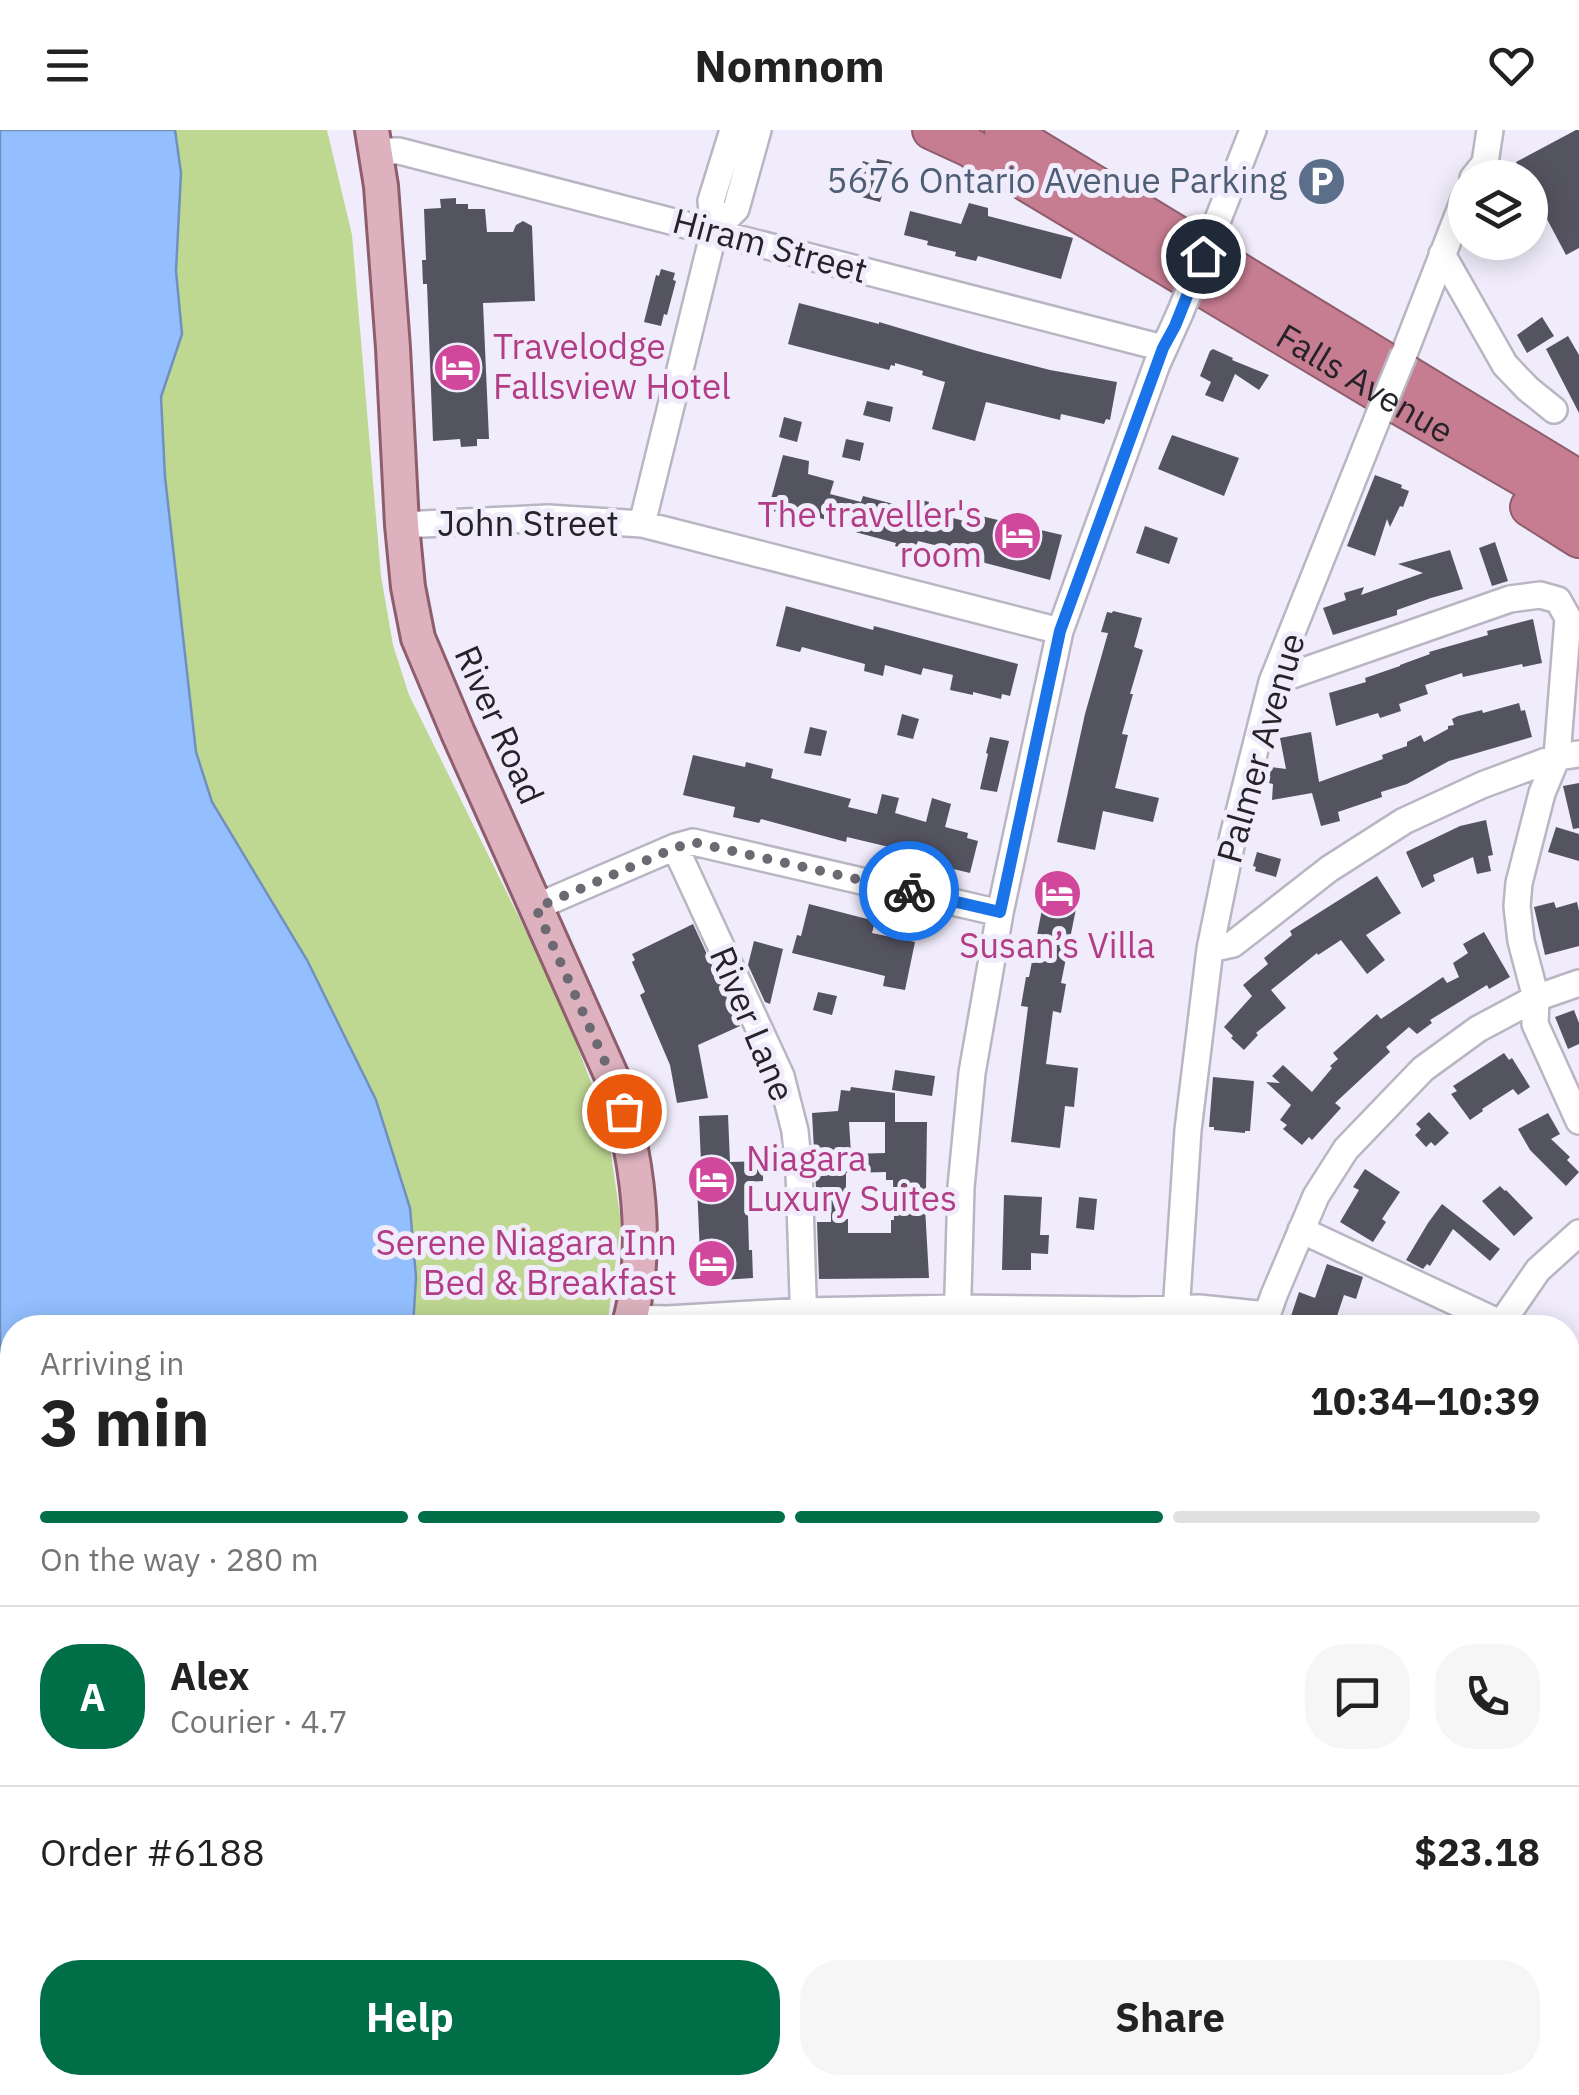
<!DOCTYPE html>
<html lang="en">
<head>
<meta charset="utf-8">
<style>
	:root { --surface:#fff; --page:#f6f6f6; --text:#222; --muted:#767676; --line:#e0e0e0; --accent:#006e47 }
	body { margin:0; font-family:"IBM Plex Sans",sans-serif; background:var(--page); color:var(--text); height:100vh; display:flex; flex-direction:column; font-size:38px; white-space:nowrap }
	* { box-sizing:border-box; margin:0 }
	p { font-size:32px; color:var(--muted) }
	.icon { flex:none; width:55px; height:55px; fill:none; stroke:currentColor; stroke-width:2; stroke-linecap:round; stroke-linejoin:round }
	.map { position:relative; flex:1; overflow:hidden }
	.side { position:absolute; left:0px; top:1185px; width:1580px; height:780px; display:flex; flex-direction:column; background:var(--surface); border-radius:40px 40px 0 0; box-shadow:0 5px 25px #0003 }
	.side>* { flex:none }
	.tools { position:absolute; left:1448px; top:30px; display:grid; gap:20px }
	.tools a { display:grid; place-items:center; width:100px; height:100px; border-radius:50%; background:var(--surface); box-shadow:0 5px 25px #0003; font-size:50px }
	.pin { position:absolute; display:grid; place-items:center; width:85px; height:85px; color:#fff; margin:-42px; border:5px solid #fff; border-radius:50%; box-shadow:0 2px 10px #0007 }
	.courier { position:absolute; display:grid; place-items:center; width:100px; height:100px; margin:-50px; border:8px solid #1a73e8; border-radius:50%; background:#fff; color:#222; box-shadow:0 2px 12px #0007 }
	.headline em { font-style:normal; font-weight:700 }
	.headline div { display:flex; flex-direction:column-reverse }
	.headline { display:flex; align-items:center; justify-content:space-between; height:170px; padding:0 40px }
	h1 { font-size:65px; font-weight:700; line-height:75px }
	.bar { display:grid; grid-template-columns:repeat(4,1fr); gap:15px 10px; align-content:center; height:120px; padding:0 40px }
	.bar i { height:12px; border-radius:8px; background:var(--line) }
	.bar .current { background:var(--accent) }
	.bar p { grid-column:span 4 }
	.line { display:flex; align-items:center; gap:25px; padding:0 40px; border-top:2px solid var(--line) }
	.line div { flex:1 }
	.round { display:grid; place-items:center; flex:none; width:105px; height:105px; border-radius:40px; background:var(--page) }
	.cta { display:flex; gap:20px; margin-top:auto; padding:20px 40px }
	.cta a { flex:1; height:115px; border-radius:40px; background:var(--accent); color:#fff; font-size:40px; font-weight:700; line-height:115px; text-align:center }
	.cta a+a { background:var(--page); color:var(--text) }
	header { display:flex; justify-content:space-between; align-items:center; height:130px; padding:0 40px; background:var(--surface); font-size:45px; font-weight:700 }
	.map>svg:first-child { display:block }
	.green { fill:#bed791 }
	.water { fill:#93bffe; stroke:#7290be; stroke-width:2.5 }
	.building { fill:#545360; fill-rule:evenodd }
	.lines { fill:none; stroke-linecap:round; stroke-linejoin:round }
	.minor-casing { stroke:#b9b5c3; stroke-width:30 }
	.major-casing { stroke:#8e5e6d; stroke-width:38 }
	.highway-casing { stroke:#8e5e6d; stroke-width:42 }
	.minor { stroke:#fff; stroke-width:25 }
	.major { stroke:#ddb1be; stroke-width:32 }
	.highway { stroke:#c67d92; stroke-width:38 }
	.minor-bridge-casing { stroke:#b9b5c3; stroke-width:30; stroke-linecap:butt }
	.minor-bridge { stroke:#fff; stroke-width:25 }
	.done { stroke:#6c6972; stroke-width:10; stroke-dasharray:0 18 }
	.route { stroke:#1a73e8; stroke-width:12 }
	.labels { text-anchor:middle; stroke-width:10; stroke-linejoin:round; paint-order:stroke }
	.service-label { font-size:35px; fill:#4e5e75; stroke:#f0ecfb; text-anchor:end }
	.street-label { font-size:35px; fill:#252329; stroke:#f0ecfb }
	.hotel-label { font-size:35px; fill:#b23c85; stroke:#f0ecfb; text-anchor:start }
</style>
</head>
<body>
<header><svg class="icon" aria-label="menu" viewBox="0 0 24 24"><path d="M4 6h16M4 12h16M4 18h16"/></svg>Nomnom<svg class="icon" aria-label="heart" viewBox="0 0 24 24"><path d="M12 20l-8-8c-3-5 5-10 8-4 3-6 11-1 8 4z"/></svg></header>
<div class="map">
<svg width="1579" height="1965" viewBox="0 0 1579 1965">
	<rect width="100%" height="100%" fill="#f0ecfb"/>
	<!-- green -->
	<path class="green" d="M 175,0 L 327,0 L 352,105 L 381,446 L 393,515 L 409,565 L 560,870 L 592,955 L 608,1004 L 621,1092 L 607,1197 L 413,1197 L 416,1147 L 338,892 L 307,830 L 212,672 L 196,622 L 165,347 L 161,267 L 182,204 L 176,141 L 181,43 Z
		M 458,1953 L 458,1952 L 691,1953 L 691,1965 L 457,1965 Z
		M 1124,1953 L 1186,1953 L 1187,1965 L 1124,1965 Z"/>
	<!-- water -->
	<path class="water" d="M 0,0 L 175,0 L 181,43 L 176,141 L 182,204 L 161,267 L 165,347 L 196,622 L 212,672 L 307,830 L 376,970 L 410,1078 L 416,1147 L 413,1197 L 12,1198 L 12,1952 L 448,1953 L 445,1965 L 0,1965 Z"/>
	<!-- building -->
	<path class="building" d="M 1576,0 L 1579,0 L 1579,118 L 1566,125 L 1530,57 L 1530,48 L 1525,48 L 1516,32 Z
		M 877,29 L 892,32 L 880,72 L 854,65 L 863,31 L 876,35 Z
		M 456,68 L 456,74 L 468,74 L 468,79 L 485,79 L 487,102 L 513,102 L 516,95 L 523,91 L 532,96 L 535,171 L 483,173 L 489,309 L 477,309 L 477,316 L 461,317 L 460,309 L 433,311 L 427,154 L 423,154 L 422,130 L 426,130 L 424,79 L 441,78 L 440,69 Z
		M 969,73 L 988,78 L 988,86 L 1073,108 L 1061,149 L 978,126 L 976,131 L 955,126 L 956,122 L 927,115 L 928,111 L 904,105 L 910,81 L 961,94 Z
		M 661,139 L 675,143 L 673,150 L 676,151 L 667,185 L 664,184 L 661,196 L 644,192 L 656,145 L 659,146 Z
		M 799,173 L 879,194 L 879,192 L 977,221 L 1050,240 L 1117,252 L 1110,290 L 1106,289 L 1104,294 L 1061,284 L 1060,290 L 986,272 L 975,311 L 932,299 L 945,252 L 922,245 L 923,241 L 895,233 L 895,236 L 891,235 L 889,240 L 788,214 Z
		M 1542,187 L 1554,206 L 1527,223 L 1517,205 Z
		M 1568,206 L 1579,225 L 1579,283 L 1546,219 Z
		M 1213,219 L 1233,228 L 1232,230 L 1269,245 L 1259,260 L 1235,244 L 1223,272 L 1205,265 L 1211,252 L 1200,246 L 1210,221 Z
		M 867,271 L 893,277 L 890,292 L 863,285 Z
		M 784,287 L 802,292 L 797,312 L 779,307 Z
		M 1172,305 L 1239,328 L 1224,366 L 1158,339 Z
		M 846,309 L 864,313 L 860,331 L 842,327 Z
		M 783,325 L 809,331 L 808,344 L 834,351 L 830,364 L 861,372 L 863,366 L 905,377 L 908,366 L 929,372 L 927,381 L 975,394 L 977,385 L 1062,405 L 1050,450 L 966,428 L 967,423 L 918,411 L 914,421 L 895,416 L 896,413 L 855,402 L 856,396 L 828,388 L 827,390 L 796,382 L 795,386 L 768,380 Z
		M 1375,345 L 1402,355 L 1401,358 L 1409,361 L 1403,377 L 1400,376 L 1390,397 L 1387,389 L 1375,426 L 1347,416 Z
		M 1145,396 L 1178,408 L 1169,434 L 1136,423 Z
		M 1495,412 L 1508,451 L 1492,456 L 1479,418 Z
		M 1450,420 L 1463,459 L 1431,468 L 1397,480 L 1397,485 L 1333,505 L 1323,478 L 1346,470 L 1344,463 L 1364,457 L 1361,465 L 1423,443 L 1398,434 Z
		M 786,476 L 873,500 L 874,496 L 1018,534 L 1010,566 L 1002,564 L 1001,569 L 973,562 L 973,565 L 950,560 L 953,545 L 923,538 L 921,545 L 885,535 L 883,546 L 864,541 L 865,534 L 802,517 L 800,522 L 776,516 Z
		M 1113,481 L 1142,488 L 1134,517 L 1143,520 L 1130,564 L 1133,564 L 1122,604 L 1128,605 L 1115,658 L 1159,668 L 1153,692 L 1103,681 L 1095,720 L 1057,712 L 1085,584 L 1108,503 L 1101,502 L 1107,482 L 1112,483 Z
		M 1533,489 L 1542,533 L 1523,537 L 1522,534 L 1463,547 L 1462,543 L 1425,555 L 1428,564 L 1399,574 L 1401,581 L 1380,588 L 1378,583 L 1336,596 L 1329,563 L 1366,552 L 1365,548 L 1400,536 L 1400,535 L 1430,524 L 1429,522 L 1488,505 L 1487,501 Z
		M 1519,573 L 1521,581 L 1525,580 L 1532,607 L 1449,631 L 1407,654 L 1381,662 L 1382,667 L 1338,682 L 1340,691 L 1321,696 L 1312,663 L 1272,670 L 1273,654 L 1269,653 L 1271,637 L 1286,639 L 1280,608 L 1311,602 L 1319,652 L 1383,629 L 1382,625 L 1407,616 L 1407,612 L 1421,605 L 1424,612 L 1448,599 L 1448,596 L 1454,595 L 1452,589 L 1458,586 L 1482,580 L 1483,583 Z
		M 902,584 L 919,589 L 913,609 L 897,605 Z
		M 810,597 L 827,601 L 821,626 L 804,623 Z
		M 990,607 L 1009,611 L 997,662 L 980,659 L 988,624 L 986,623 Z
		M 693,625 L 745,637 L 746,632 L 773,639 L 771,648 L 851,669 L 848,677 L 877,684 L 882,664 L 899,668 L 895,683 L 926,692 L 932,668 L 951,674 L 945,697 L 968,703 L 967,708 L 978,711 L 970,743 L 904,727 L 906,721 L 847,707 L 846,712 L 761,689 L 759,693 L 733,687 L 735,677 L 683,665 Z
		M 1579,653 L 1579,698 L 1573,699 L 1563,656 Z
		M 1486,690 L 1493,725 L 1488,726 L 1491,741 L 1477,744 L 1473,727 L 1433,745 L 1435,751 L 1422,758 L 1406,722 L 1460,696 Z
		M 1556,697 L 1579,704 L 1579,731 L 1548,722 Z
		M 1257,722 L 1281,729 L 1276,747 L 1255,741 L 1256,737 L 1253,736 Z
		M 1377,746 L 1401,783 L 1366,805 L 1385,830 L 1367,844 L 1341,810 L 1318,825 L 1317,823 L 1271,860 L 1286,878 L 1256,903 L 1258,905 L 1244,920 L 1231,908 L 1233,906 L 1224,897 L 1252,866 L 1243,855 L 1268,834 L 1264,828 L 1292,805 L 1290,801 Z
		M 1047,753 L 1080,759 L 1061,853 L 1066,854 L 1061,883 L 1053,881 L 1046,934 L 1078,938 L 1074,977 L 1065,976 L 1060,1018 L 1011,1012 L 1028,877 L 1021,876 L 1026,847 L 1029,847 Z
		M 1554,772 L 1556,778 L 1577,772 L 1579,781 L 1579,816 L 1545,825 L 1534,777 Z
		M 809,774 L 875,791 L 872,803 L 915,812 L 905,860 L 883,856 L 885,846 L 792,823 L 797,805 L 801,806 Z
		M 693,794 L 740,896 L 698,915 L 708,968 L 677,973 L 670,935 L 640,865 L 645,862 L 632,832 L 635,830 L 632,824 Z
		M 1484,802 L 1510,847 L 1489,859 L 1487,855 L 1430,890 L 1432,893 L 1417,904 L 1409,897 L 1386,917 L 1390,922 L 1335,973 L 1341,978 L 1312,1010 L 1309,1007 L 1302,1015 L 1283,999 L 1287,995 L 1280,990 L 1291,975 L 1266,952 L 1280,953 L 1272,946 L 1283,935 L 1312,962 L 1332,938 L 1330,936 L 1338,929 L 1333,923 L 1377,884 L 1381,889 L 1443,847 L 1447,853 L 1459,847 L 1453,833 L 1468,823 L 1463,814 Z
		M 754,811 L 783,819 L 770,874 L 765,872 L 748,835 Z
		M 818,862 L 837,866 L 832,885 L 813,880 Z
		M 1574,880 L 1579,893 L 1579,914 L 1568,919 L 1555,887 Z
		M 1504,923 L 1509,930 L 1512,928 L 1530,957 L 1518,965 L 1513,959 L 1482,979 L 1483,981 L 1470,990 L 1451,964 L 1457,961 L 1453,956 Z
		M 895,940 L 935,946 L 932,966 L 892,960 Z
		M 1213,947 L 1254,951 L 1250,1001 L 1245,1001 L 1245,1003 L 1214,1000 L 1214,997 L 1209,997 Z
		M 851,957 L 895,963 L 895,992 L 927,992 L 926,1059 L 924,1059 L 929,1148 L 819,1149 L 817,1092 L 831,1092 L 831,1057 L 816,1058 L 812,983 L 838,981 L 841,960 L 850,961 ZM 849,992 L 885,992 L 885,1023 L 851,1024 ZM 886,1042 L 886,1050 L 893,1050 L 894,1090 L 891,1090 L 891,1103 L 848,1103 L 848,1089 L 846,1089 L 846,1043 Z
		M 1429,982 L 1449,1003 L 1435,1016 L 1431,1012 L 1426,1017 L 1415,1005 L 1421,999 L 1416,994 Z
		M 1548,983 L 1560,1004 L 1551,1009 L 1570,1027 L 1567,1030 L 1579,1042 L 1566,1056 L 1530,1020 L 1518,999 Z
		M 728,985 L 730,1032 L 763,1031 L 763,1051 L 747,1052 L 749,1120 L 752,1120 L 753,1148 L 707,1151 L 707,1149 L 698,1150 L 697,1124 L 700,1124 L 696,1033 L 701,1033 L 699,986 Z
		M 1365,1039 L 1400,1062 L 1382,1089 L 1386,1092 L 1373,1112 L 1340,1092 L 1359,1060 L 1353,1057 Z
		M 1500,1056 L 1505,1061 L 1506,1060 L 1533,1088 L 1514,1106 L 1482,1071 Z
		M 1004,1065 L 1042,1067 L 1040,1105 L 1049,1105 L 1048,1124 L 1031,1123 L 1031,1140 L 1002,1140 Z
		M 1079,1067 L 1097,1069 L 1094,1100 L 1076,1098 Z
		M 1442,1074 L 1500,1119 L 1490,1131 L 1453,1099 L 1430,1136 L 1427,1134 L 1423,1139 L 1406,1130 L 1428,1093 Z
		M 1327,1134 L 1363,1147 L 1356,1169 L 1344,1165 L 1337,1186 L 1343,1198 L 1321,1198 L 1291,1186 L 1299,1162 L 1315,1168 Z"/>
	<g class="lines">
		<defs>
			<path id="minor" d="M 375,21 L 399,21 L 1163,218
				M 1473,48 L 1485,33 L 1490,0
				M 1215,97 L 1253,0
				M 714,101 L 736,79 L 758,0
				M 1442,124 L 1505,235 L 1528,259 L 1554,280
				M 1404,224 L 1465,67
				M 642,394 L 714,101 L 711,71 L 733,0
				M 402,395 L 548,388 L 642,394 L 1060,501
				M 1272,552 L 1510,469 L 1540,465 L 1558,470 L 1568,488 L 1557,627 L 1542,663 L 1519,753 L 1517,776 L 1521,811 L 1536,868 L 1535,894 L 1579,991
				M 675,717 L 781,946 L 795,1001 L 799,1042 L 804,1197
				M 536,777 L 675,717 L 693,712 L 1000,783
				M 1210,819 L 1233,814 L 1329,739 L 1404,691 L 1482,655 L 1557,627 L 1579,624
				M 1301,1100 L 1500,1193
				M 630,1188 L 667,1189 L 804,1181 L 957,1178 L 1131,1180 L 1199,1178 L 1267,1185
				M 957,1198 L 961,1057 L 972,943 L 1000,783 L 1060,501 L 1157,234 L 1180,183
				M 1175,1198 L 1188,1000 L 1210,819 L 1233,706 L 1272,552 L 1378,287
				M 1267,1198 L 1267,1185 L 1274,1165 L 1316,1066 L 1346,1019 L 1423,939 L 1478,899 L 1536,868 L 1579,853
				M 1498,1198 L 1538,1140 L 1579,1103
				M 1568,1518 L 1579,1526
				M 1568,1767 L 1579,1772
				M 850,1952 L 851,1965
				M 980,1952 L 980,1965
				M 1216,1952 L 1216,1965
				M 1449,1952 L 1488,1965"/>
			<path id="major" d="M 372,0 L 381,56 L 393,218 L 402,395 L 408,457 L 418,508 L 458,603 L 616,956 C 638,1033 651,1119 628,1198
				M 716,1965 L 716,1952"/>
			<g id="highway">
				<path id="s1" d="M 932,0 L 969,17 L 1403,277 L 1579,379"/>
				<path d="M 1004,0 L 1579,350"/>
				<path d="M 1530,377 L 1579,408"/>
			</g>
		</defs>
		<!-- minor casing -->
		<use href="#minor" class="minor-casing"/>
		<!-- major casing -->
		<use href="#major" class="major-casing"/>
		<!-- highway casing -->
		<use href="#highway" class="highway-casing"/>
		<!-- minor -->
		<use href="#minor" class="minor"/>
		<!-- major -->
		<use href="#major" class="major"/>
		<!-- highway -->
		<use href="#highway" class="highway"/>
		<defs>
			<path id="minor-bridge" d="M 1180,183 L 1215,97
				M 1378,287 L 1404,224"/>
		</defs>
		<!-- minor-bridge casing -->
		<use href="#minor-bridge" class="minor-bridge-casing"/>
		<!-- minor-bridge -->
		<use href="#minor-bridge" class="minor-bridge"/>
	</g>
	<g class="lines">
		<!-- done -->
		<path class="done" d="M 624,981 L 616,956 L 536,778 L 675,718 L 693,712 L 909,761"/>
		<!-- route -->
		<path class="route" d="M 909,761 L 1000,782 L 1060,501 L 1163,218 L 1175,196 L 1203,126"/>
	</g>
	<!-- icons -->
	<defs>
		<symbol id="parking-disc" viewBox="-11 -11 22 22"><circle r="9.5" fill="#5c6f8a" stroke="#f0ecfb"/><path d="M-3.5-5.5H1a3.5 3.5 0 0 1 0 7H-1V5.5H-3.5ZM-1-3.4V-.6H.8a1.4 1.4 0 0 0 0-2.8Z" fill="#fff"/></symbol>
		<symbol id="hotel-disc" viewBox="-11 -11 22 22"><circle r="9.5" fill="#d1479c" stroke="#f0ecfb"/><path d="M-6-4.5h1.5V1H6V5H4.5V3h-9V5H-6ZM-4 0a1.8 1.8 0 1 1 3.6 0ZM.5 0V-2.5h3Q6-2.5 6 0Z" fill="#fff"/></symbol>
	</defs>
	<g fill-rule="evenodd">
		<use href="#parking-disc" x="1294" y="24" width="55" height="55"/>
		<use href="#hotel-disc" x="430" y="210" width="55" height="55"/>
		<use href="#hotel-disc" x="990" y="378" width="55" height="55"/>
		<use href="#hotel-disc" x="1030" y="736" width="55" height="55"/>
		<use href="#hotel-disc" x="684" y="1022" width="55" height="55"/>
		<use href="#hotel-disc" x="684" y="1106" width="55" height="55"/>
	</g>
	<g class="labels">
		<!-- service labels -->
		<g class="service-label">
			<text x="1287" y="63">5676 Ontario Avenue Parking</text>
		</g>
		<!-- street labels -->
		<g class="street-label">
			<text transform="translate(770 116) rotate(15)" y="12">Hiram Street</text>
			<text dy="12" stroke="none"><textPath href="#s1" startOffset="502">Falls Avenue</textPath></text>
			<text x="528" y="406">John Street</text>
			<text transform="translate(499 595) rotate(66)" y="12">River Road</text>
			<text transform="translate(1261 618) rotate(-74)" y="12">Palmer Avenue</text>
			<text transform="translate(752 894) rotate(67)" y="12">River Lane</text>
		</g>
		<!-- hotel labels -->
		<g class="hotel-label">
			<text x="493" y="229">Travelodge<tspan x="493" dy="40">Fallsview Hotel</tspan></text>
			<text x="982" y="397" text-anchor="end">The traveller's<tspan x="982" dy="40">room</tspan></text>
			<text x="1057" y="828" text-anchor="middle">Susan’s Villa</text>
			<text x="746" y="1041">Niagara<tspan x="746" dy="40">Luxury Suites</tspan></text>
			<text x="677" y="1125" text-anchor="end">Serene Niagara Inn<tspan x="677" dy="40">Bed &amp; Breakfast</tspan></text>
		</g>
	</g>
</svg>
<div class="tools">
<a><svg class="icon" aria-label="layers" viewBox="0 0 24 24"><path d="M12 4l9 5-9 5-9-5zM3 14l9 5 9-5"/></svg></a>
</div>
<div class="pin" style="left:624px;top:981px;background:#ea580c"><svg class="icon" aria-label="bag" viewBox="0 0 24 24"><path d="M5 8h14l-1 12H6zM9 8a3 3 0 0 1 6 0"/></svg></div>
<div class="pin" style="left:1203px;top:126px;background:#1f2937"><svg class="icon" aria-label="home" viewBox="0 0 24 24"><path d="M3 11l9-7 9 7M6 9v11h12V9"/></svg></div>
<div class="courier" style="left:909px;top:761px"><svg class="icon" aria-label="bike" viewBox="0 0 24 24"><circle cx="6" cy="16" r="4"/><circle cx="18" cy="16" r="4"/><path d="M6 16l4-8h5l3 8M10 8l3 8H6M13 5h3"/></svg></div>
<section class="side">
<div class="headline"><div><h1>3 min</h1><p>Arriving in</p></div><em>10:34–10:39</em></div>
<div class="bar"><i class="current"></i><i class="current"></i><i class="current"></i><i></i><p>On the way · 280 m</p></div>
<div class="line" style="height:180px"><b class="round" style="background:var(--accent);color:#fff">A</b><div><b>Alex</b><p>Courier · 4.7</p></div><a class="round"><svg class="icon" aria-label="chat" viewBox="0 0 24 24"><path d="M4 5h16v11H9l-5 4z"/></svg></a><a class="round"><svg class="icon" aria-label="phone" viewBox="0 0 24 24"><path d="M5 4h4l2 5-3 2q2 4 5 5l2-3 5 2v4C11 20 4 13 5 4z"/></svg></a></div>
<div class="line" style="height:130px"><div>Order #6188</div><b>$23.18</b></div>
<div class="cta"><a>Help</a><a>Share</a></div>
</section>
</div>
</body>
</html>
